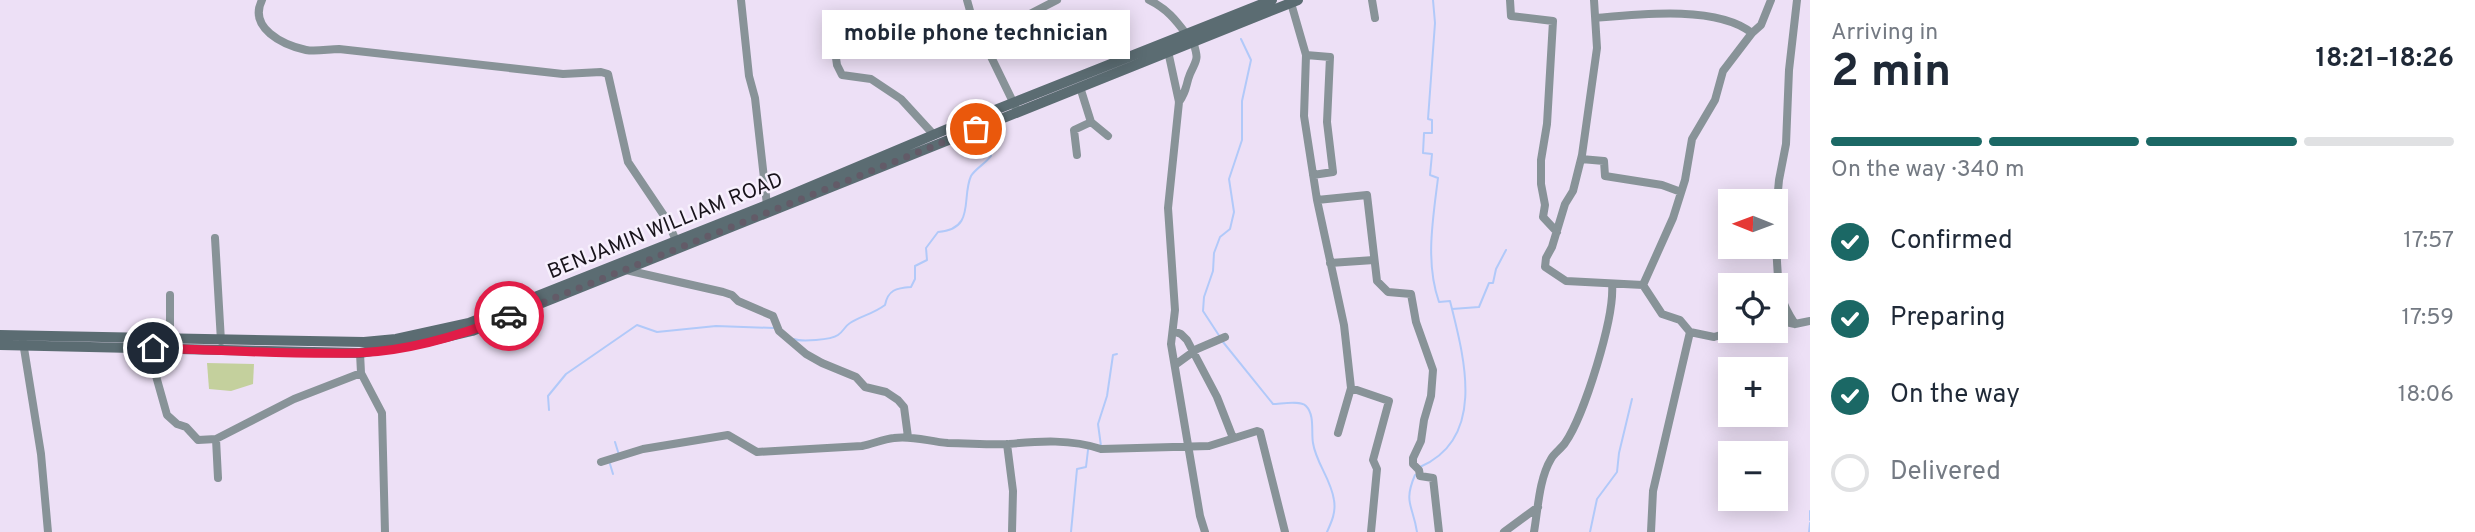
<!DOCTYPE html>
<html lang="en">
<head>
<meta charset="utf-8">
<style>
	:root { --surface:#fff; --page:#f2f2f3; --text:#1f2937; --muted:#747a83; --line:#e0e1e3; --accent:#1b6865 }
	body { margin:0; font-family:Overpass,sans-serif; background:var(--page); color:var(--text); height:100vh; display:flex; flex-direction:column; font-size:26px; white-space:nowrap }
	* { box-sizing:border-box; margin:0 }
	p { font-size:23px; color:var(--muted) }
	.icon { flex:none; width:38px; height:38px; fill:none; stroke:currentColor; stroke-width:2; stroke-linecap:round; stroke-linejoin:round }
	.map { position:relative; flex:1; overflow:hidden }
	.details { display:flex; flex-direction:column; background:var(--surface); width:665px }
	.details>* { flex:none }
	.needle { width:46px; rotate:271deg }
	.buttons { position:absolute; left:1718px; top:189px; display:grid; gap:14px }
	.buttons a { display:grid; place-items:center; width:70px; height:70px; border-radius:0px; background:var(--surface); box-shadow:0 4px 18px #0003; font-size:35px }
	.pin { position:absolute; display:grid; place-items:center; width:60px; height:60px; color:#fff; margin:-30px; border:4px solid #fff; border-radius:50%; box-shadow:0 2px 7px #0007 }
	.courier { position:absolute; display:grid; place-items:center; width:70px; height:70px; margin:-35px; border:5px solid #e11d48; border-radius:50%; background:#fff; color:#222; box-shadow:0 2px 9px #0007 }
	.bubble { position:absolute; height:49px; border-radius:0px; background:var(--surface); box-shadow:0 4px 18px #0003; font-size:23px; font-weight:700; line-height:49px; text-align:center }
	.headline em { font-style:normal; font-weight:700 }
	.headline div { display:flex; flex-direction:column-reverse }
	.headline { display:flex; align-items:center; justify-content:space-between; height:119px; padding:0 21px }
	h1 { font-size:46px; font-weight:700; line-height:52px }
	.bar { display:grid; grid-template-columns:repeat(4,1fr); gap:10px 7px; align-content:center; height:84px; padding:0 21px }
	.bar i { height:9px; border-radius:5px; background:var(--line) }
	.bar .selected { background:var(--accent) }
	.bar p { grid-column:span 4 }
	ol { padding:0 21px; list-style:none }
	li { display:flex; align-items:center; gap:21px; height:77px }
	li p { margin-inline-start:auto }
	li .icon { padding:7px; border-radius:50%; background:var(--accent); color:#fff; stroke-width:4 }
	li:last-child { color:var(--muted) }
	li i { width:38px; height:38px; border:4px solid var(--line); border-radius:50% }
	main { display:flex; flex:1; min-height:0 }
	.map>svg:first-child { display:block }
	.green { fill:#c4d09d }
	.lines { fill:none; stroke-linecap:round; stroke-linejoin:round }
	.stream { stroke:#b1c9f9; stroke-width:2 }
	.street { stroke:#889398; stroke-width:8 }
	.secondary { stroke:#5b6c72; stroke-width:10 }
	.done { stroke:#635b68; stroke-width:7; stroke-dasharray:0 12.6 }
	.route { stroke:#e11d48; stroke-width:9 }
	.labels { text-anchor:middle; stroke-width:5; stroke-linejoin:round; paint-order:stroke }
	.street-label { font-size:21px; fill:#18131b; stroke:#f7f0fd }
</style>
</head>
<body>
<main>
<div class="map">
<svg width="1810" height="532" viewBox="0 0 1810 532">
	<rect width="100%" height="100%" fill="#ede0f6"/>
	<!-- green -->
	<path class="green" d="M 207,363 L 254,364 L 253,384 L 231,391 L 209,389 Z"/>
	<g class="lines">
		<!-- stream -->
		<path class="stream" d="M 1452,309 L 1479,307 L 1489,283 L 1493,283 L 1496,269 L 1506,250
			M 1220,337 L 1203,311 L 1204,297 L 1213,271 L 1214,253 L 1220,237 L 1230,229 L 1234,212 L 1229,179 L 1242,140 L 1242,101 L 1251,60 L 1241,39
			M 794,339 C 801,342 831,340 838,335 C 843,332 845,326 850,323 C 861,316 873,314 885,305 C 888,290 896,288 911,287 L 915,279 L 915,266 L 927,260 L 926,248 L 938,232 C 976,229 961,198 971,176 C 975,169 986,163 991,156 L 985,134
			M 1223,342 L 1273,404 C 1281,404 1300,400 1306,406 C 1315,415 1311,432 1313,443 C 1316,463 1331,479 1334,500 C 1336,512 1332,521 1327,532
			M 549,410 L 548,396 L 566,374 L 637,325 L 657,332 L 716,326 L 774,328
			M 615,442 L 619,455
			M 1101,446 L 1098,424 L 1107,396 L 1113,355 L 1117,354
			M 610,464 L 613,474
			M 1420,467 C 1487,438 1464,357 1450,301 L 1439,302 C 1425,262 1433,219 1438,178 L 1430,175 L 1432,154 L 1423,153 L 1424,133 L 1432,133 L 1432,120 L 1428,119 L 1435,23 L 1433,0
			M 1415,475 C 1403,503 1413,505 1417,532
			M 1810,511 L 1810,520
			M 1071,532 L 1077,469 L 1086,467 L 1088,450
			M 1590,532 L 1597,499 L 1617,472 L 1619,453 L 1632,399
			M 1809,532 L 1810,523"/>
		<!-- street -->
		<path class="street" d="M 262,0 C 248,28 283,45 306,50 C 316,52 329,49 339,49 L 563,74 L 601,72 L 608,74 L 628,162 L 667,220 L 677,243
			M 741,0 L 749,76 L 755,98 L 767,205
			M 967,0 L 974,25 L 978,30 L 1024,17 L 1057,0
			M 1149,0 C 1167,9 1175,19 1187,35
			M 1372,0 L 1375,18
			M 1510,0 L 1511,16 L 1553,21 L 1547,124 L 1541,160 L 1541,184 L 1545,205 L 1543,217 L 1557,232
			M 1594,0 L 1597,48 L 1582,155 L 1573,191 L 1565,204 L 1552,247 L 1546,258 L 1545,267 L 1566,281 L 1643,285 L 1662,314 L 1680,320 L 1690,332 L 1714,337 L 1734,331
			M 1291,3 L 1306,55 L 1304,116 L 1317,200 L 1367,195 L 1377,281 L 1388,292 L 1411,294 L 1416,322 L 1433,370 L 1431,396 L 1424,420 L 1421,441 L 1413,458 L 1413,464 L 1419,470 L 1420,476 L 1433,478 L 1439,532
			M 1596,18 C 1639,14 1717,5 1752,33
			M 978,30 L 1015,106
			M 835,51 L 837,65 L 842,75 L 871,79 L 901,99 L 934,135
			M 1168,51 L 1179,102 L 1168,208 L 1175,310 L 1171,344 L 1200,516 L 1205,532
			M 1306,55 L 1330,57 L 1327,122 L 1333,172 L 1313,175
			M 1080,87 L 1091,122 L 1108,136
			M 1179,102 C 1188,89 1185,86 1190,74 C 1197,58 1199,61 1193,41
			M 1077,155 L 1074,130 L 1091,122
			M 1581,159 L 1604,161 L 1605,176 L 1662,185 L 1681,192
			M 1317,200 L 1344,325 L 1351,388 L 1338,433
			M 1776,212 L 1779,180 L 1786,144 L 1789,70 L 1797,0
			M 215,238 L 221,341
			M 1776,247 C 1779,281 1775,294 1795,324
			M 1330,263 L 1374,260
			M 626,270 L 723,292 L 732,295 L 738,301 L 773,316 L 779,331 L 806,354 L 822,363 L 856,377 L 865,387 L 886,392 L 898,400 L 904,407 L 908,437
			M 1643,285 L 1673,218 L 1685,180 L 1692,139 L 1715,100 L 1723,71 L 1752,33 L 1761,25 L 1771,0
			M 170,295 L 170,340
			M 1776,320 L 1795,324 L 1810,321
			M 1173,331 L 1181,334 L 1187,340 L 1217,397 L 1233,438
			M 23,342 L 41,454 L 48,532
			M 153,348 L 156,376 L 167,415 L 177,424 L 186,427 L 198,440 L 216,439 L 294,399 L 361,373
			M 360,353 L 361,373 L 382,413 L 385,532
			M 1175,365 L 1197,349 L 1225,337
			M 1351,388 L 1389,401 L 1373,460 L 1377,469 L 1371,532
			M 216,439 L 218,478
			M 1007,444 L 1013,491 L 1012,532
			M 601,462 L 643,449 L 728,435 L 757,452 L 862,446 C 873,444 883,439 894,438 C 912,435 930,442 948,443 C 968,443 989,445 1009,444 C 1040,441 1071,439 1101,449 L 1209,446 L 1257,431 L 1260,432 L 1285,532
			M 1504,532 L 1538,507
			M 1534,532 C 1538,509 1539,479 1551,459 C 1554,453 1561,449 1565,443 C 1584,416 1615,317 1612,284
			M 1651,532 L 1653,491 L 1690,332"/>
		<!-- secondary -->
		<path class="secondary" d="M 0,335 L 364,342 L 396,339 L 469,323 L 767,205 L 952,127 L 1272,0
			M 0,345 L 360,353 L 430,341 L 472,331 L 1298,0"/>
	</g>
	<g class="lines">
		<!-- done -->
		<path class="done" d="M 509,316 L 976,129"/>
		<!-- route -->
		<path class="route" d="M 153,348 C 221,350 290,355 358,353 C 409,351 462,335 509,316"/>
	</g>
	<g class="labels">
		<!-- street labels -->
		<g class="street-label">
			<text transform="translate(665 225) rotate(-22)" y="7">BENJAMIN WILLIAM ROAD</text>
		</g>
	</g>
</svg>
<div class="buttons">
<a><svg class="needle" viewBox="-14 -14 28 28"><path d="M0-13l5 13h-10z" fill="#e53935"/><path d="M0 13l5-13h-10z" fill="#747a83"/></svg></a>
<a><svg class="icon" aria-label="locate" viewBox="0 0 24 24"><circle cx="12" cy="12" r="6"/><path d="M12 2v4M12 18v4M2 12h4M18 12h4"/></svg></a>
<a>+</a>
<a>−</a>
</div>
<div class="pin" style="left:976px;top:129px;background:#ea580c"><svg class="icon" aria-label="bag" viewBox="0 0 24 24"><path d="M5 8h14l-1 12H6zM9 8a3 3 0 0 1 6 0"/></svg></div>
<div class="pin" style="left:153px;top:348px;background:#1f2937"><svg class="icon" aria-label="home" viewBox="0 0 24 24"><path d="M3 11l9-7 9 7M6 9v11h12V9"/></svg></div>
<div class="courier" style="left:509px;top:316px"><svg class="icon" aria-label="car" viewBox="0 0 24 24"><path d="M5 17H2v-5l4-1 3-4h7l3 4 3 1v5h-3M9 17h6M6 11h13"/><circle cx="7" cy="17" r="2"/><circle cx="17" cy="17" r="2"/></svg></div>
<div class="bubble" style="left:822px;top:10px;width:308px">mobile phone technician</div>
</div>
<section class="details">
<div class="headline"><div><h1>2 min</h1><p>Arriving in</p></div><em>18:21–18:26</em></div>
<div class="bar"><i class="selected"></i><i class="selected"></i><i class="selected"></i><i></i><p>On the way · 340 m</p></div>
<ol>
<li><svg class="icon" aria-label="check" viewBox="0 0 24 24"><path d="M5 12l5 5 9-10"/></svg>Confirmed<p>17:57</p></li>
<li><svg class="icon" aria-label="check" viewBox="0 0 24 24"><path d="M5 12l5 5 9-10"/></svg>Preparing<p>17:59</p></li>
<li><svg class="icon" aria-label="check" viewBox="0 0 24 24"><path d="M5 12l5 5 9-10"/></svg>On the way<p>18:06</p></li>
<li><i></i>Delivered</li>
</ol>
</section>
</main>
</body>
</html>
